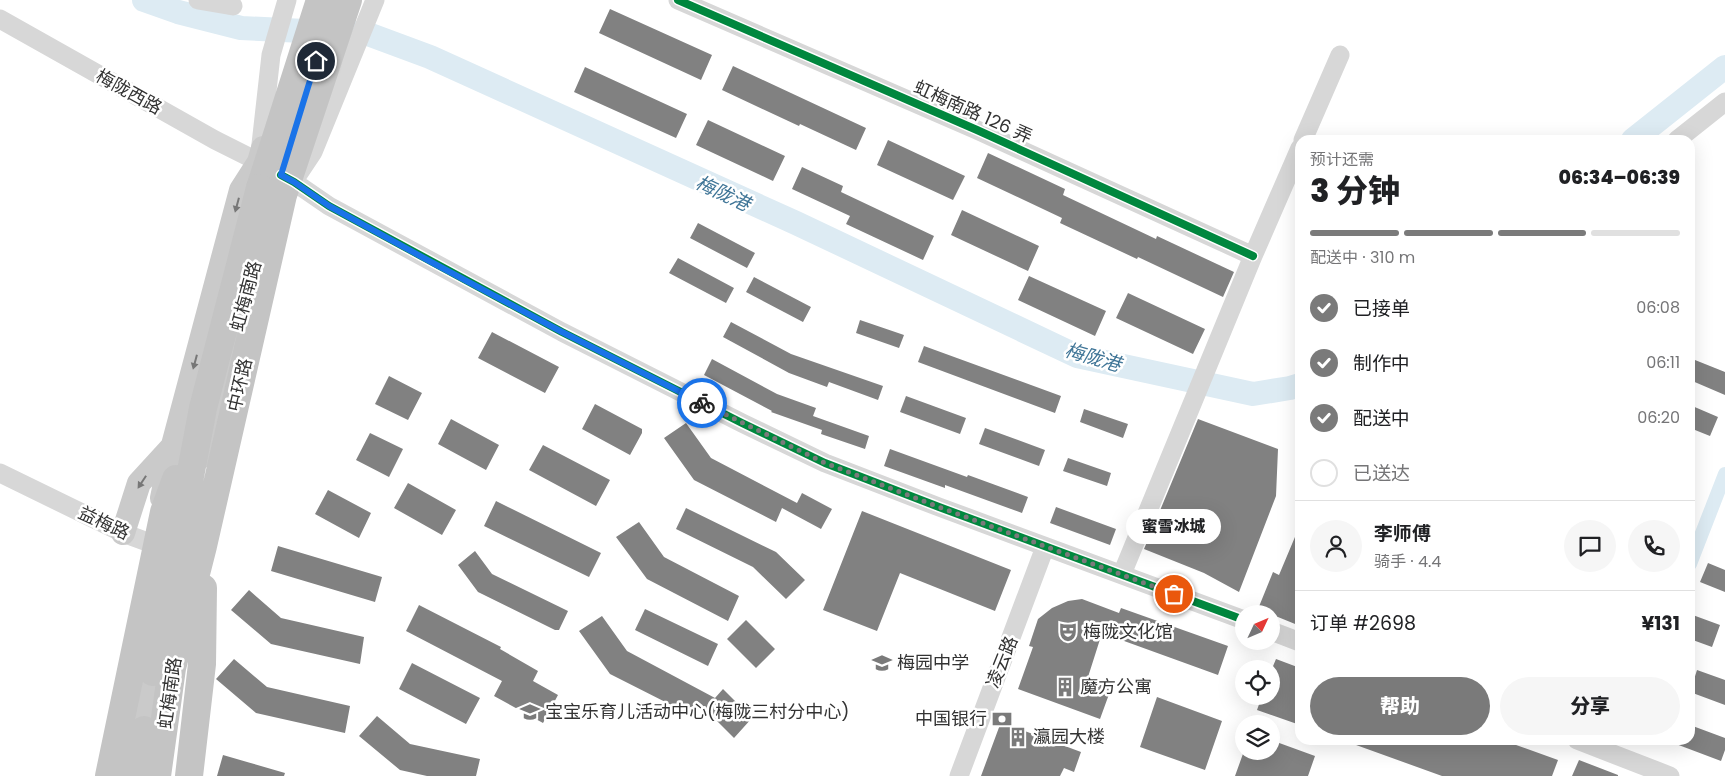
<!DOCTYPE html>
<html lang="zh">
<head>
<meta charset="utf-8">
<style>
	:root { --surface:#fff; --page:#f6f6f6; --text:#202124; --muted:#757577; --line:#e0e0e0; --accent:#7a7a7a }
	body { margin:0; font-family:Poppins,"Noto Sans SC",sans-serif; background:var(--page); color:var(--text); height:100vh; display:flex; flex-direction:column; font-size:19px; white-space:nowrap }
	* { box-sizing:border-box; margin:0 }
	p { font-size:16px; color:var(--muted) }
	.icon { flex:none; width:28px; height:28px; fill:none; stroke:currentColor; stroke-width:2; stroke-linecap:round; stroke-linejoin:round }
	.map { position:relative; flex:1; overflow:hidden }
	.sheet { position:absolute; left:1295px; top:135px; width:400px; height:610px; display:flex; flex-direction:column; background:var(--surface); border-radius:15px; box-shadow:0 5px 20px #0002 }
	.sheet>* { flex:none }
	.needle { width:32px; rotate:46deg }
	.controls { position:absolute; left:1235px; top:605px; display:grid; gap:10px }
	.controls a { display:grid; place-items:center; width:45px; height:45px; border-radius:50%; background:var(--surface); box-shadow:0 5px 20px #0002; font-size:25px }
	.pin { position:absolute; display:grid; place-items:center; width:42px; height:42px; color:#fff; margin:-21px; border:2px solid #fff; border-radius:50%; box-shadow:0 1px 5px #0007 }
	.courier { position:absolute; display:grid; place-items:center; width:50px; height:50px; margin:-25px; border:4px solid #1a73e8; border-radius:50%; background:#fff; color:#222; box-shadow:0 1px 6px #0007 }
	.bubble { position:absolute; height:35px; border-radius:18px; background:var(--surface); box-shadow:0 5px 20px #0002; font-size:16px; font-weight:800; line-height:35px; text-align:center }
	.summary em { font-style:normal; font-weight:800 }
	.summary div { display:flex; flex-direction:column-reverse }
	.summary { display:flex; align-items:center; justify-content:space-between; height:85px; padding:0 15px }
	h1 { font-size:32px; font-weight:800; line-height:38px }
	.bar { display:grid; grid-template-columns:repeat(4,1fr); gap:8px 5px; align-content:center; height:60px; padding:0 15px }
	.bar i { height:6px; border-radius:4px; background:var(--line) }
	.bar .selected { background:var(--accent) }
	.bar p { grid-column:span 4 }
	.line { display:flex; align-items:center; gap:12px; padding:0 15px; border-top:1px solid var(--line) }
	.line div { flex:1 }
	.round { display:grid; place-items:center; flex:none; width:52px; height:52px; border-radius:26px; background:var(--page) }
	ol { padding:0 15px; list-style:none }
	li { display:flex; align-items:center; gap:15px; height:55px }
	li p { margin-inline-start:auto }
	li .icon { padding:5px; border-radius:50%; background:var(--accent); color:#fff; stroke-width:4 }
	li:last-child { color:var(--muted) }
	li i { width:28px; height:28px; border:2px solid var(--line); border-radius:50% }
	.button { display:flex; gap:10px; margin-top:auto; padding:10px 15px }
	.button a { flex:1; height:58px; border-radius:30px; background:var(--accent); color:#fff; font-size:20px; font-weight:800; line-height:58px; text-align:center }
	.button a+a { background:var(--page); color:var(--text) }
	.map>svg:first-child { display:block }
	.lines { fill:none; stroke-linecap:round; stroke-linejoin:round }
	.canal { stroke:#ddebf3; stroke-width:14 }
	.river { stroke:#ddebf3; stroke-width:24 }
	.building { fill:#818181 }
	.minor { stroke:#d7d7d7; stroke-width:19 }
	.major { stroke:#cacaca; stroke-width:24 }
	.highway { stroke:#c4c4c4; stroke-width:28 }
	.highway-bridge { stroke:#c4c4c4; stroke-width:28 }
	.cycleway-casing { stroke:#fff; stroke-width:11 }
	.cycleway { stroke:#00873e; stroke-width:8 }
	.oneway { fill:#777 }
	.done { stroke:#7a7a7a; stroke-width:5; stroke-dasharray:0 9 }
	.route { stroke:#1a73e8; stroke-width:6 }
	.labels { text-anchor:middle; stroke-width:5; stroke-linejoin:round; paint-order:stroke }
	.street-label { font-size:18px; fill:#333; stroke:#fff }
	.poi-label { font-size:18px; fill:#333; stroke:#fff; text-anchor:start }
	.water-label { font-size:19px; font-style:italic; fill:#3f7597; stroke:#fff }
</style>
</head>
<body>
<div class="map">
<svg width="1725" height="776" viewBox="0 0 1725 776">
	<rect width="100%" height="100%" fill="#fff"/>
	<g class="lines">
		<!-- canal -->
		<path class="canal" d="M 1690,564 L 1725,474"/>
		<!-- river -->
		<path class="river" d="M 144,0 L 178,12 L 241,28 L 368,34 L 430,57 L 796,223 L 1077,356 L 1253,394 L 1290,388 L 1300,385
			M 1633,140 L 1725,67"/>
	</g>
	<!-- building -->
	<path class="building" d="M 610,9 L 712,55 L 701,80 L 599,33 Z
		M 733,66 L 866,128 L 856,150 L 800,124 L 799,126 L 722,90 Z
		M 585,67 L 687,114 L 676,138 L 574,92 Z
		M 708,120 L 785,156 L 773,181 L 696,145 Z
		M 888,140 L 965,176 L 953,200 L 877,165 Z
		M 988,153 L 1065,189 L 1063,195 L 1156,239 L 1157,236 L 1234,272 L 1223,297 L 1138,257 L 1137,259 L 1060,223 L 1062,218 L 977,178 Z
		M 802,167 L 843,186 L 841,192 L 934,236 L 923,260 L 846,224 L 850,216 L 792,189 Z
		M 962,210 L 1039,246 L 1028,271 L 951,235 Z
		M 698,223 L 755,253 L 747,268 L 690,238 Z
		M 678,258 L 734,288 L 726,303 L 669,273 Z
		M 1029,276 L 1106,311 L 1095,336 L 1018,300 Z
		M 754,277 L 811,307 L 803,322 L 746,292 Z
		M 1128,293 L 1205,329 L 1193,354 L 1116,318 Z
		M 860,320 L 904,335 L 899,348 L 856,333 Z
		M 731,322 L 791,354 L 883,386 L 878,400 L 829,382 L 827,387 L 789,373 L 723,337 Z
		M 492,332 L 559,367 L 545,393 L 478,358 Z
		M 924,346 L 1061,396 L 1055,413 L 918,362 Z
		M 1690,358 L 1725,372 L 1725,395 L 1690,380 Z
		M 712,359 L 777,394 L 816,408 L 813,416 L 869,436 L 865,449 L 821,434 L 822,430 L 771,412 L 772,411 L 704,375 Z
		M 389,376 L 422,393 L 408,420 L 375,404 Z
		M 906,396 L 966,418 L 960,434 L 900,412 Z
		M 595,404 L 642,429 L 642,433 L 630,455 L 582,429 Z
		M 1690,405 L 1718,417 L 1710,436 L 1690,428 Z
		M 1084,409 L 1128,424 L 1123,438 L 1080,422 Z
		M 451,419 L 499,445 L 486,470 L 438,444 Z
		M 1198,419 L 1278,449 L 1276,496 L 1239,592 L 1204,573 L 1144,549 Z
		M 686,423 L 711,458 L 797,503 L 802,493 L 832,509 L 821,529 L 782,508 L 776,522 L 694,480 L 664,438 Z
		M 985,428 L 1045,450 L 1039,466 L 979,444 Z
		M 370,433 L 403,449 L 389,477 L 356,460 Z
		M 543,445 L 610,480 L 596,506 L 529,470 Z
		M 890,449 L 967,477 L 968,475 L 1028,497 L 1022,513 L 945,485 L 945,488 L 884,466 Z
		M 1068,458 L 1111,473 L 1107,486 L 1063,471 Z
		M 408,483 L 456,510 L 442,535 L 394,508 Z
		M 328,490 L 371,513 L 359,538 L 315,514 Z
		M 496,501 L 601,553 L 589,577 L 484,526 Z
		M 1056,507 L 1116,529 L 1110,545 L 1050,523 Z
		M 686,508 L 776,552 L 805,580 L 786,599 L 753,567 L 676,529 Z
		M 862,511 L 1011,570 L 995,611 L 900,573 L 877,631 L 823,610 Z
		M 639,522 L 664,557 L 739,596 L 728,621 L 647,579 L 616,537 Z
		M 1300,525 L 1300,626 L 1258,609 L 1273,572 L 1279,575 Z
		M 278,546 L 382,577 L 375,602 L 271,571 Z
		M 475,551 L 492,574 L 568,611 L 559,630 L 555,630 L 478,592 L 458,565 Z
		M 1708,563 L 1725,570 L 1725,592 L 1700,582 Z
		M 249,590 L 281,618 L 364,637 L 360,664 L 271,644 L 231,610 Z
		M 1082,599 L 1119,613 L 1121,608 L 1228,646 L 1218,675 L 1102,633 L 1088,677 L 1112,686 L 1100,719 L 1018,689 L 1033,647 L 1029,646 L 1038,619 L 1052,608 L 1068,601 Z
		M 419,605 L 501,647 L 500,649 L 538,671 L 533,681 L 558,695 L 543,723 L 494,696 L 502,681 L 406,631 Z
		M 645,609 L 718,644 L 708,666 L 635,630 Z
		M 1690,614 L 1720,625 L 1712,647 L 1690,639 Z
		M 602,616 L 627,651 L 715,698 L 723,689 L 752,718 L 734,738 L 697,701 L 691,715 L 610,674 L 579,631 Z
		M 746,620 L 775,649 L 756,668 L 727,639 Z
		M 234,659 L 267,687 L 350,706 L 345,733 L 256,713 L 216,679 Z
		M 1276,659 L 1300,668 L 1300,725 L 1257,710 L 1262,696 L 1271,696 L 1271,671 Z
		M 412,663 L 480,698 L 466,724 L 399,689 Z
		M 1697,670 L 1725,680 L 1725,705 L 1690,692 Z
		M 1157,697 L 1222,721 L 1205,770 L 1140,747 Z
		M 377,716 L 410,744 L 480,759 L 476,776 L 427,776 L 400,770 L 359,736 Z
		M 1001,722 L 1081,752 L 1074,772 L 1064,768 L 1060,776 L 981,776 Z
		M 1690,725 L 1725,738 L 1725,750 L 1721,761 L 1668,741 L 1690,740 Z
		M 1271,740 L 1315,756 L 1308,776 L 1235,776 L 1244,751 L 1271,751 Z
		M 1345,740 L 1502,740 L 1558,760 L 1552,776 L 1442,776 L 1345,741 Z
		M 223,755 L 285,773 L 284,776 L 217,776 Z
		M 1579,760 L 1618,775 L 1618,776 L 1572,776 Z"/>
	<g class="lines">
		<!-- minor -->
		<path class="minor" d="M 198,0 L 233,6
			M 678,0 L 977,130 L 1253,256
			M 0,19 L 215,140 L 259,162 L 271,55 L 287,0
			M 1303,140 L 1340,55
			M 1677,140 L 1725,102
			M 281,175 L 294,182 L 329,206 L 562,332 L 742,423 L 825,463 L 939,507 L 1244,620
			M 297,176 L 313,152 L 375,0
			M 0,473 L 123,533 L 153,544 L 165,552
			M 1122,574 L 1253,256 L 1300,148
			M 1271,631 L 1300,642
			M 1577,740 L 1670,776
			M 959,776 L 1045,547"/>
		<!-- major -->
		<path class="major" d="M 210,456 L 239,318
			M 162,498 L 173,445 L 241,190 L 259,162 L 263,148
			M 123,533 L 139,483 L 172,447
			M 138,747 L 155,652"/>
		<!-- highway -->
		<path class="highway" d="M 260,188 L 320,0"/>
		<!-- highway-bridge -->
		<path class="highway-bridge" d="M 153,672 L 203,408 L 260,188
			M 109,776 L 164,512 L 176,479
			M 137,776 L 144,730
			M 157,776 L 172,668 L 203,546 L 283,195 L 348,0
			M 189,776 L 202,664 L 203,588"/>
		<defs>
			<path id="cycleway" d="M 678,0 L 977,130 L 1253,256
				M 281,175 L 294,182 L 329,206 L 562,332 L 742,423 L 825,463 L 939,507 L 1244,620"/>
		</defs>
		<!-- cycleway casing -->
		<use href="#cycleway" class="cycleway-casing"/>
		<!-- cycleway -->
		<use href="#cycleway" class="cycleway"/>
	</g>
	<!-- one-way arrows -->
	<defs><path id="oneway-solid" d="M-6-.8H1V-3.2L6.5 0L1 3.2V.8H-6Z" transform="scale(1.25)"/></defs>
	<g class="oneway">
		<use href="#oneway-solid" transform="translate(237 205) rotate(105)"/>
		<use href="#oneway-solid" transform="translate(195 362) rotate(105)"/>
		<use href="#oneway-solid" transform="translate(142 482) rotate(123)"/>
	</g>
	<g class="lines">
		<!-- done -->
		<path class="done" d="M 702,403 L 825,463 L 939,507 L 1174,594"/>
		<!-- route -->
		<path class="route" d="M 316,61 L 281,175 L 294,182 L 329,206 L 433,263 L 562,332 L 702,403"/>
	</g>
	<!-- icons -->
	<defs>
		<symbol id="theatre-bare" viewBox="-9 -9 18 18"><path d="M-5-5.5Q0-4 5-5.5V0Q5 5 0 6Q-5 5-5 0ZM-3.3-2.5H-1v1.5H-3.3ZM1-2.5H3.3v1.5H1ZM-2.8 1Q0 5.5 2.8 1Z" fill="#7a7a7a" stroke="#fff" stroke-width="2.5" paint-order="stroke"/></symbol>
		<symbol id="school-bare" viewBox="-9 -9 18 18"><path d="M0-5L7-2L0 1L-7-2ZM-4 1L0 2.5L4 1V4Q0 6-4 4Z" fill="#7a7a7a" stroke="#fff" stroke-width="2.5" paint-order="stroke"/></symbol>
		<symbol id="building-bare" viewBox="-9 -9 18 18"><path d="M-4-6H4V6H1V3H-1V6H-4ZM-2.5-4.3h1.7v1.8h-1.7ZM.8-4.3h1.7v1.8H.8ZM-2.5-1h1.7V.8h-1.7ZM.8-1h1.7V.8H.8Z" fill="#7a7a7a" stroke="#fff" stroke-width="2.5" paint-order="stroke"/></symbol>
		<symbol id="bank-bare" viewBox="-9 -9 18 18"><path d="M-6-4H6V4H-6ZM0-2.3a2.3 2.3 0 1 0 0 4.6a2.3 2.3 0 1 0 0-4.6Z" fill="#7a7a7a" stroke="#fff" stroke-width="2.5" paint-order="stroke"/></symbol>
	</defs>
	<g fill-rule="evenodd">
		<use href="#theatre-bare" x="1054" y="618" width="28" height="28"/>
		<use href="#school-bare" x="868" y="649" width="28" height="28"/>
		<use href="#building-bare" x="1051" y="673" width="28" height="28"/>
		<use href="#school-bare" x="516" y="698" width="28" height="28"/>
		<use href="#bank-bare" x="988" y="705" width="28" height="28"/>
		<use href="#building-bare" x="1004" y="723" width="28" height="28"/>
	</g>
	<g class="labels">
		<!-- street labels -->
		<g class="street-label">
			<text transform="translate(129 92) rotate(29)" y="6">梅陇西路</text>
			<text transform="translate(973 112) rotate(24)" y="6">虹梅南路 126 弄</text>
			<text transform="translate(246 296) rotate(-75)" y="6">虹梅南路</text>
			<text transform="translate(240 385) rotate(-77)" y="6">中环路</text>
			<text transform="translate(104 523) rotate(25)" y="6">益梅路</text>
			<text transform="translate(1002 662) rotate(-68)" y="6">凌云路</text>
			<text transform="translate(170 693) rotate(-82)" y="6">虹梅南路</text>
		</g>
		<!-- poi labels -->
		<g class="poi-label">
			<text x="1083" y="638">梅陇文化馆</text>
			<text x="897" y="669">梅园中学</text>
			<text x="1080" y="693">魔方公寓</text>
			<text x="545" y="718">宝宝乐育儿活动中心(梅陇三村分中心)</text>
			<text x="987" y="725" text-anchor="end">中国银行</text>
			<text x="1033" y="743">瀛园大楼</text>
		</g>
		<!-- water labels -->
		<g class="water-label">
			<text transform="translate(723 193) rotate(25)" y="7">梅陇港</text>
			<text transform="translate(1093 357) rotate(16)" y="7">梅陇港</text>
		</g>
	</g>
</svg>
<div class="controls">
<a><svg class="needle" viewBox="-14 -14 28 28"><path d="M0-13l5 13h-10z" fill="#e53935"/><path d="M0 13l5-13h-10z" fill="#757577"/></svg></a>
<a><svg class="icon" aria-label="locate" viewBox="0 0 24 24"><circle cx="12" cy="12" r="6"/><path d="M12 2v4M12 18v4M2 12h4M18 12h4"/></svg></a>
<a><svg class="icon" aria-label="layers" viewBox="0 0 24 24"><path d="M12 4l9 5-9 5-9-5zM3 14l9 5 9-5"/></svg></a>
</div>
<div class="pin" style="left:1174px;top:594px;background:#ea580c"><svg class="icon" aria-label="bag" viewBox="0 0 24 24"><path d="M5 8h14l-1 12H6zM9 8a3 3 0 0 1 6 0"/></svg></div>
<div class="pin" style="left:316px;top:61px;background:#1f2937"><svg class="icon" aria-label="home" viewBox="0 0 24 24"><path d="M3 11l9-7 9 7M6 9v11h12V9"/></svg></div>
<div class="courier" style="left:702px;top:403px"><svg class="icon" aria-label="bike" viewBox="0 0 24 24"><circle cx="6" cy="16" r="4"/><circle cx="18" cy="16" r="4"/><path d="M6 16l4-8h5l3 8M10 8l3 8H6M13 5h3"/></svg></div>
<div class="bubble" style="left:1126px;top:509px;width:95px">蜜雪冰城</div>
<section class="sheet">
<div class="summary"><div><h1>3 分钟</h1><p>预计还需</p></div><em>06:34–06:39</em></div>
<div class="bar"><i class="selected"></i><i class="selected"></i><i class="selected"></i><i></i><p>配送中 · 310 m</p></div>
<ol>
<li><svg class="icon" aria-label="check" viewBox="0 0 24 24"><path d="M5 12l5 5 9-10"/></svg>已接单<p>06:08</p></li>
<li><svg class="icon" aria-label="check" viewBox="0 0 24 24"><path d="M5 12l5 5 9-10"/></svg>制作中<p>06:11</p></li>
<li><svg class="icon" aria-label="check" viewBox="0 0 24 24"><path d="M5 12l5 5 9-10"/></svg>配送中<p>06:20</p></li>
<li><i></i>已送达</li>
</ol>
<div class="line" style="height:90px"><a class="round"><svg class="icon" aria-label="person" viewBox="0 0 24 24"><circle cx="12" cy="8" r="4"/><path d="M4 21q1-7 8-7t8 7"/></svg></a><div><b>李师傅</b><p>骑手 · 4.4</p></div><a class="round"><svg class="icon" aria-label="chat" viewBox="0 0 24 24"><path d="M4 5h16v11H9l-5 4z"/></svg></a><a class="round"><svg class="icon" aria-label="phone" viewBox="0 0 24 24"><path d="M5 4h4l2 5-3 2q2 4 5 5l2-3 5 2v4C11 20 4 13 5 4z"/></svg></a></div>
<div class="line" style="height:65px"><div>订单 #2698</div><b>¥131</b></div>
<div class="button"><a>帮助</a><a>分享</a></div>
</section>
</div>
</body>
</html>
